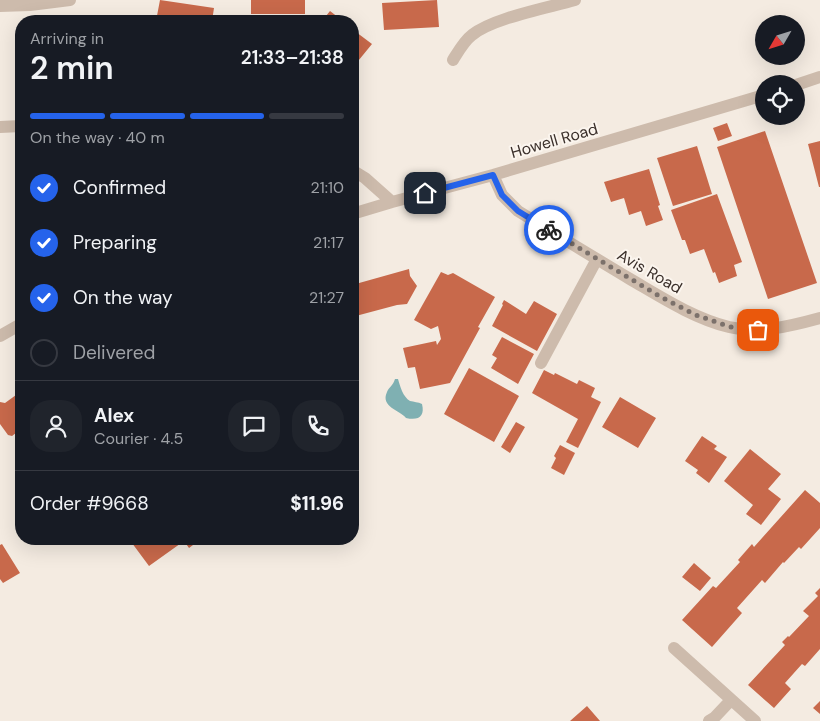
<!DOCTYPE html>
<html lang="en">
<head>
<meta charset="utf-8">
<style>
	:root { --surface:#171b24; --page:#20242c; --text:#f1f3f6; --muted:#9ea1a6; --line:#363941; --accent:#2563eb }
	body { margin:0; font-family:"DM Sans",sans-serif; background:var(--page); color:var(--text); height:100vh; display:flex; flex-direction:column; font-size:19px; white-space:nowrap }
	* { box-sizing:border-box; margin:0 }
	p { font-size:16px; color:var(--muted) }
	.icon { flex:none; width:28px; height:28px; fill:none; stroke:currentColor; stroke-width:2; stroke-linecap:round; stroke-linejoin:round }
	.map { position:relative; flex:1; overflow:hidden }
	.sheet { position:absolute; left:15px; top:15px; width:344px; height:530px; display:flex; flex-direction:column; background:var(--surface); border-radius:20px; box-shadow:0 5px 20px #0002 }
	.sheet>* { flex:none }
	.needle { width:32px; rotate:231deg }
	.tools { position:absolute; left:755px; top:15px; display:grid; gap:10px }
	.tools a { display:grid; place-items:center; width:50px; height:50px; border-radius:50%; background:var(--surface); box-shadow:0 5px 20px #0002; font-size:25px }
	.pin { position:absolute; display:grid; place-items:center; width:42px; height:42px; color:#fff; margin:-21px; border-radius:10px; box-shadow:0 2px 8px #0006 }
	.courier { position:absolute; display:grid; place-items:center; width:50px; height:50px; margin:-25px; border:4px solid #2563eb; border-radius:50%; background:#fff; color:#222; box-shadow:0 1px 6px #0007 }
	.head em { font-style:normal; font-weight:600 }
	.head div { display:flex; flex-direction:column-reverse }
	.head { display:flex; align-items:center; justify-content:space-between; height:85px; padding:0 15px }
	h1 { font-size:32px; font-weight:600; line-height:38px }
	.bar { display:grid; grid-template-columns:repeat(4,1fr); gap:8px 5px; align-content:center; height:60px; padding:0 15px }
	.bar i { height:6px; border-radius:4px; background:var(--line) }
	.bar .on { background:var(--accent) }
	.bar p { grid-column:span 4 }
	.line { display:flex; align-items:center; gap:12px; padding:0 15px; border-top:1px solid var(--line) }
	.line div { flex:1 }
	.round { display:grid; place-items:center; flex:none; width:52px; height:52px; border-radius:20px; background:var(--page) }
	ol { padding:0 15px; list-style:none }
	li { display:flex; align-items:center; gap:15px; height:55px }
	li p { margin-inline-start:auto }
	li .icon { padding:5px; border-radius:50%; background:var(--accent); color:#fff; stroke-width:4 }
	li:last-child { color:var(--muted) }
	li i { width:28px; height:28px; border:2px solid var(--line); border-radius:50% }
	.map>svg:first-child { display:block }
	.water { fill:#7fb0b2 }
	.building { fill:#c8694b }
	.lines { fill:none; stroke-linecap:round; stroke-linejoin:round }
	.minor { stroke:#cdbbac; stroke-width:12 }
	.done { stroke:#7c716b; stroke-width:5; stroke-dasharray:0 9 }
	.route { stroke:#2563eb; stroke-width:6 }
	.labels { text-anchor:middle; stroke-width:4; stroke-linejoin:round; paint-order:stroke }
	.street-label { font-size:16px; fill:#3b302b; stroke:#fbf5ee }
</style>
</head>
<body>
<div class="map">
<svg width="820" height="721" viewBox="0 0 820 721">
	<rect width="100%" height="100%" fill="#f4ebe1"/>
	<!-- water -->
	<path class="water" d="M 395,379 L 398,379 C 400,386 403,397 410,401 C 414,402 418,402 422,404 C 425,416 419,421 406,418 C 400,410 380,407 387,392 C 389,387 393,386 395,379 Z"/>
	<!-- building -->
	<path class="building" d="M 160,0 L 214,8 L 212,21 L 156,21 Z
		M 251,0 L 305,0 L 305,14 L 251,14 Z
		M 437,0 L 439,27 L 384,30 L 382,3 Z
		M 330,11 L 343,21 L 322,21 Z
		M 352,29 L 372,44 L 354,66 L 352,65 Z
		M 727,123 L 732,136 L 718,141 L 713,128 Z
		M 765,131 L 817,283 L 768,299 L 717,147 Z
		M 820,141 L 820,187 L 819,187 L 808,144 Z
		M 697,146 L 712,194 L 673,206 L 657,158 Z
		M 649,169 L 660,205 L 658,206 L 663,220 L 646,226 L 641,211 L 629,215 L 624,198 L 611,202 L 604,182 Z
		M 717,194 L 742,262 L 734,265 L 737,276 L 719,283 L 715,272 L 713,273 L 704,249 L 690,254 L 685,240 L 682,240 L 671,210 Z
		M 409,269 L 410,276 L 417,286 L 407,304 L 397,305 L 352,317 L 352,285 Z
		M 441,272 L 448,275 L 453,273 L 495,297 L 478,327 L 480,328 L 450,383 L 420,389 L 415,367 L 408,368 L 403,348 L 436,341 L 437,345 L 441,339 L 438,326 L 431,329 L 414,320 Z
		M 504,300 L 526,314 L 534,301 L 557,314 L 537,351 L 492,326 L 503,305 L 502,304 Z
		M 502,337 L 534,354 L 518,384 L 491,368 L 497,358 L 492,355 Z
		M 469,368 L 519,396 L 494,442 L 444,414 Z
		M 544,370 L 554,375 L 555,373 L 577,384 L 579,380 L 595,388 L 591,397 L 601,402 L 578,448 L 566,442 L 578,419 L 532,393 Z
		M 21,386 L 21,429 L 12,436 L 8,435 L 0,424 L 0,402 L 5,403 L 16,395 L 16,391 Z
		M 620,397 L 656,418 L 638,448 L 602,427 Z
		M 516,422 L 525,427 L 510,453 L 501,447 Z
		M 702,436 L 717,446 L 714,449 L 727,457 L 709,483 L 696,473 L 698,470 L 685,461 Z
		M 560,445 L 575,453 L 564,475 L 551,468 L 556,458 L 554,456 Z
		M 750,449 L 781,474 L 768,489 L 781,499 L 761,525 L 746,514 L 753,505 L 724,481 Z
		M 805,490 L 820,503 L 820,528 L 801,549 L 799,547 L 784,563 L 783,562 L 765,583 L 762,580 L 737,608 L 742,613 L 712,647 L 682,620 L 713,586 L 716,588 L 740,562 L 738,560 L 752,544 L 754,547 Z
		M 129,539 L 201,539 L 189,548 L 184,541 L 149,566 Z
		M 2,544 L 20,573 L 3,583 L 0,579 L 0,545 Z
		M 694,563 L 711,578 L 700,591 L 682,577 Z
		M 820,588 L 820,649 L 805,666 L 802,664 L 785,683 L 791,689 L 774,708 L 748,685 L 785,645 L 782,642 L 788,636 L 789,637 L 809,616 L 803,611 L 818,596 L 815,593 Z
		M 820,701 L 820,714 L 813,708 Z
		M 587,706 L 600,721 L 570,721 Z"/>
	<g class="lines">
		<!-- minor -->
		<path class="minor" d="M 0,6 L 30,5 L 70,0
			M 453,60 C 458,52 464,41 472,35 C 493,18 547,8 575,0
			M 796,85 L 820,77
			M 0,127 L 21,126
			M 352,170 L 365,178 L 392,202
			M 493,175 L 502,195 L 518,211 C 555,234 592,256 630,279 C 661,297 693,318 729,327 C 759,334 791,326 820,318
			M 352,214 L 392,202 L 493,175 L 764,95
			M 0,336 L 21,324
			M 541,363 L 597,259
			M 674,648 L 755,721
			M 709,721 L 714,718 L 731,700"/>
	</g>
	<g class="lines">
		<!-- done -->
		<path class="done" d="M 549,230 L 661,297 L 696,315 L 730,327 L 758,330"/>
		<!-- route -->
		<path class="route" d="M 425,193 L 493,175 L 502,195 L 518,211 L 549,230"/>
	</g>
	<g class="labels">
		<!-- street labels -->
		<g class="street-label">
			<text transform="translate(554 140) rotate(-16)" y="6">Howell Road</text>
			<text transform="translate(650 271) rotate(30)" y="6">Avis Road</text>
		</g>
	</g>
</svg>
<div class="tools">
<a><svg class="needle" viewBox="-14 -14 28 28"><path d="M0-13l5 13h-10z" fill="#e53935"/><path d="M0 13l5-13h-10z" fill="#9ea1a6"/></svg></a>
<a><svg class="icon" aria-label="locate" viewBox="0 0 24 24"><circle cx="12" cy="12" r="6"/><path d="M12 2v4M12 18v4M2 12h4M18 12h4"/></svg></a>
</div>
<div class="pin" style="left:758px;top:330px;background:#ea580c"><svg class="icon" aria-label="bag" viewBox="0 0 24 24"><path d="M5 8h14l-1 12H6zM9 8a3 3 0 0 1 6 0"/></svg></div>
<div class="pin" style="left:425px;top:193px;background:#1f2937"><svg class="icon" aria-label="home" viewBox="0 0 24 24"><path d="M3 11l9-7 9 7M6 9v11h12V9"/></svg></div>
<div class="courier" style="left:549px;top:230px"><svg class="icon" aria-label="bike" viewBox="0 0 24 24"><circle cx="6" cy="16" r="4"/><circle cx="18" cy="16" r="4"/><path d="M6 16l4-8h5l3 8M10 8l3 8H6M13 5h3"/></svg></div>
<section class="sheet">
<div class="head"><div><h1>2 min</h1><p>Arriving in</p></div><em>21:33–21:38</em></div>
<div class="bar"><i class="on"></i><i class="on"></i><i class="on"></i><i></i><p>On the way · 40 m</p></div>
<ol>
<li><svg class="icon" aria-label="check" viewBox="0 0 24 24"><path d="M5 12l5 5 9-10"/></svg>Confirmed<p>21:10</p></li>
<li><svg class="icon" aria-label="check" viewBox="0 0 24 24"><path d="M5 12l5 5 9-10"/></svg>Preparing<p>21:17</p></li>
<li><svg class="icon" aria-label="check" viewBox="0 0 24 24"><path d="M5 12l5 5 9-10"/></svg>On the way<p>21:27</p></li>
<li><i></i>Delivered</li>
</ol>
<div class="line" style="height:90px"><a class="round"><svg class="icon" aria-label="person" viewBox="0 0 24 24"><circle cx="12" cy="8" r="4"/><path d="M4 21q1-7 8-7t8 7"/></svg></a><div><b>Alex</b><p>Courier · 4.5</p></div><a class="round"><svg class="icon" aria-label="chat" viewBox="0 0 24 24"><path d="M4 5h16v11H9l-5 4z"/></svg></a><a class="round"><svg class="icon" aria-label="phone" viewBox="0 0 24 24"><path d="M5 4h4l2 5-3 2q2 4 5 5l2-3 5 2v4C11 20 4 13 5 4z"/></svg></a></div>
<div class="line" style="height:65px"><div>Order #9668</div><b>$11.96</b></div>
</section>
</div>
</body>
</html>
